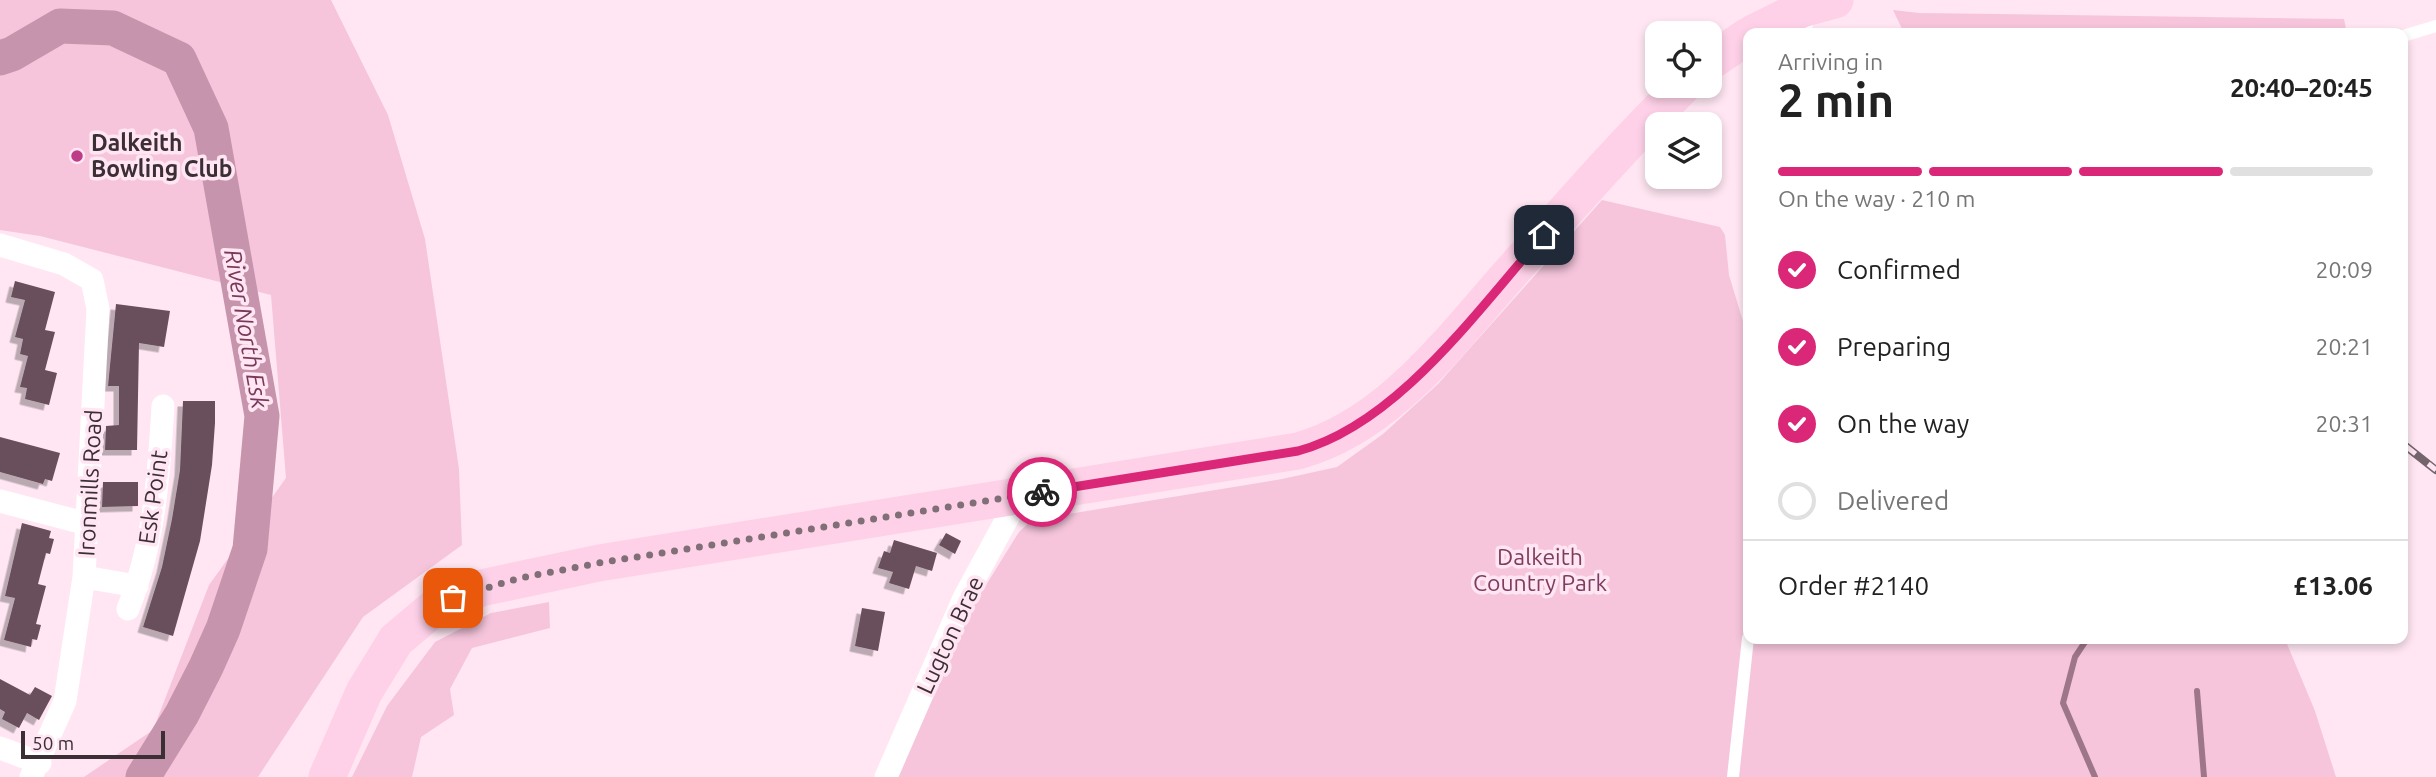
<!DOCTYPE html>
<html lang="en">
<head>
<meta charset="utf-8">
<style>
	:root { --surface:#fff; --page:#f2f2f2; --text:#222; --muted:#767676; --line:#e0e0e0; --accent:#db2777 }
	body { margin:0; font-family:Ubuntu,sans-serif; background:var(--page); color:var(--text); height:100vh; display:flex; flex-direction:column; font-size:26px; white-space:nowrap }
	* { box-sizing:border-box; margin:0 }
	p { font-size:23px; color:var(--muted) }
	.icon { flex:none; width:38px; height:38px; fill:none; stroke:currentColor; stroke-width:2; stroke-linecap:round; stroke-linejoin:round }
	.map { position:relative; flex:1; overflow:hidden }
	.side { position:absolute; left:1743px; top:28px; width:665px; height:616px; display:flex; flex-direction:column; background:var(--surface); border-radius:14px; box-shadow:0 4px 10px #0003 }
	.side>* { flex:none }
	.fabs { position:absolute; left:1645px; top:21px; display:grid; gap:14px }
	.fabs a { display:grid; place-items:center; width:77px; height:77px; border-radius:14px; background:var(--surface); box-shadow:0 4px 10px #0003; font-size:35px }
	.scale { position:absolute; left:21px; bottom:18px; width:144px; box-sizing:border-box; padding-left:7px; border:4px solid #3b2f35; border-top:0; font-size:19px; line-height:24px; white-space:nowrap; color:#3b2f35; -webkit-text-stroke:5px #ffe6f2; paint-order:stroke }
	.pin { position:absolute; display:grid; place-items:center; width:60px; height:60px; color:#fff; margin:-30px; border-radius:14px; box-shadow:0 4px 10px #0006 }
	.courier { position:absolute; display:grid; place-items:center; width:70px; height:70px; margin:-35px; border:5px solid #db2777; border-radius:50%; background:#fff; color:#222; box-shadow:0 2px 9px #0007 }
	.head em { font-style:normal; font-weight:700 }
	.head div { display:flex; flex-direction:column-reverse }
	.head { display:flex; align-items:center; justify-content:space-between; height:119px; padding:0 35px }
	h1 { font-size:46px; font-weight:700; line-height:52px }
	.bar { display:grid; grid-template-columns:repeat(4,1fr); gap:10px 7px; align-content:center; height:84px; padding:0 35px }
	.bar i { height:9px; border-radius:5px; background:var(--line) }
	.bar .selected { background:var(--accent) }
	.bar p { grid-column:span 4 }
	.line { display:flex; align-items:center; gap:18px; padding:0 35px; border-top:2px solid var(--line) }
	.line div { flex:1 }
	ol { padding:0 35px; list-style:none }
	li { display:flex; align-items:center; gap:21px; height:77px }
	li p { margin-inline-start:auto }
	li .icon { padding:7px; border-radius:50%; background:var(--accent); color:#fff; stroke-width:4 }
	li:last-child { color:var(--muted) }
	li i { width:38px; height:38px; border:4px solid var(--line); border-radius:50% }
	.map>svg:first-child { display:block }
	.green { fill:#f6c5dc }
	.lines { fill:none; stroke-linecap:round; stroke-linejoin:round }
	.stream { stroke:#9d7689; stroke-width:6 }
	.river { stroke:#c794ad; stroke-width:35 }
	.building { fill:#69505c; filter:url(#shadow) }
	.lane { stroke:#fff; stroke-width:12 }
	.street { stroke:#fff; stroke-width:23 }
	.primary { stroke:#fed1e8; stroke-width:37 }
	.rail-casing { stroke:#74646b; stroke-width:8 }
	.rail { stroke:#ffe6f2; stroke-width:5; stroke-dasharray:16; stroke-linecap:butt }
	.done { stroke:#806f77; stroke-width:7; stroke-dasharray:0 12.6 }
	.route { stroke:#db2777; stroke-width:9 }
	.poi-dot { fill:#bc3c88; stroke:#ffe6f2; stroke-width:2.5 }
	.labels { text-anchor:middle; stroke-width:7; stroke-linejoin:round; paint-order:stroke }
	.poi-label { font-size:23px; font-weight:bold; fill:#3b2f35; stroke:#ffe6f2; text-anchor:start }
	.street-label { font-size:23px; fill:#3b2f35; stroke:#ffe6f2 }
	.park-label { font-size:23px; fill:#7e3d60; stroke:#ffe6f2 }
	.water-label { font-size:24px; font-style:italic; fill:#79395c; stroke:#ffe6f2 }
</style>
</head>
<body>
<div class="map">
<svg width="2436" height="777" viewBox="0 0 2436 777">
	<defs>
		<filter id="shadow"><feDropShadow dx="-5.5" dy="5.5" stdDeviation="0" flood-color="#0004"/></filter>
	</defs>
	<rect width="100%" height="100%" fill="#ffe6f2"/>
	<!-- green -->
	<path class="green" d="M 0,0 L 331,0 L 388,115 L 425,239 L 459,469 L 462,545 L 363,617 L 258,777 L 84,777 L 153,730 L 209,585 L 286,478 L 271,295 L 40,236 L 0,230 Z
		M 1893,10 L 1919,13 L 2344,19 L 2346,29 L 2326,33 L 1904,33 Z
		M 1602,200 L 1720,227 L 1725,235 L 1729,275 L 1748,338 L 1748,639 L 2285,639 L 2315,711 L 2336,777 L 896,777 L 973,606 L 1019,532 L 1032,520 L 1282,479 L 1337,467 L 1383,434 L 1438,384 Z
		M 549,602 L 550,628 L 472,648 L 450,689 L 454,715 L 421,737 L 412,777 L 352,777 L 387,706 L 435,642 L 491,613 Z"/>
	<g class="lines">
		<!-- stream -->
		<path class="stream" d="M 2087,639 L 2075,657 L 2063,703 L 2095,777
			M 2197,691 L 2204,777"/>
		<!-- river -->
		<path class="river" d="M 0,58 L 12,54 L 60,26 L 113,28 L 179,59 L 211,128 L 262,416 L 250,549 L 223,629 L 206,667 L 182,714 L 143,777"/>
	</g>
	<!-- building -->
	<path class="building" d="M 15,281 L 55,292 L 45,330 L 55,332 L 45,370 L 57,373 L 49,405 L 25,399 L 27,388 L 20,387 L 28,356 L 20,354 L 23,339 L 15,337 L 25,300 L 11,297 Z
		M 116,304 L 170,311 L 164,347 L 139,343 L 137,450 L 105,450 L 106,426 L 119,425 L 119,386 L 108,386 Z
		M 183,401 L 215,401 L 215,423 L 212,465 L 200,541 L 173,636 L 143,627 L 162,567 L 172,519 L 180,470 Z
		M 0,437 L 60,453 L 52,481 L 45,479 L 43,484 L 0,472 Z
		M 103,482 L 138,482 L 138,506 L 102,507 Z
		M 22,523 L 51,531 L 49,538 L 54,539 L 50,554 L 46,553 L 38,584 L 46,586 L 36,624 L 41,625 L 37,640 L 32,639 L 31,647 L 4,640 L 15,598 L 5,596 Z
		M 946,533 L 961,541 L 955,554 L 939,545 Z
		M 894,540 L 937,553 L 932,571 L 916,566 L 909,589 L 889,583 L 893,572 L 878,568 L 884,551 L 890,553 Z
		M 862,608 L 885,612 L 878,651 L 855,646 Z
		M 0,679 L 30,695 L 35,687 L 52,696 L 39,720 L 27,713 L 19,728 L 2,719 L 5,712 L 0,709 Z"/>
	<g class="lines">
		<!-- lane -->
		<path class="lane" d="M 1804,33 L 1812,11
			M 2403,36 L 2436,26
			M 1733,777 L 1748,638"/>
		<!-- street -->
		<path class="street" d="M 0,245 L 64,264 L 92,280 L 98,309 L 84,577 L 65,701 L 31,777
			M 0,501 L 88,524
			M 84,577 L 137,586
			M 128,609 C 154,544 159,476 163,406
			M 0,748 L 40,763
			M 886,777 L 964,598 L 1020,495"/>
		<!-- primary -->
		<path class="primary" d="M 1753,33 L 1802,9 L 1835,0
			M 1710,62 L 1748,36
			M 327,777 L 364,692 L 396,640 L 434,608 L 481,588 L 599,563 L 1298,451 C 1390,426 1453,337 1514,269 C 1569,207 1624,144 1683,86"/>
		<defs>
			<path id="rail" d="M 2403,444 L 2436,470"/>
		</defs>
		<!-- rail casing -->
		<use href="#rail" class="rail-casing"/>
		<!-- rail -->
		<use href="#rail" class="rail"/>
	</g>
	<g class="lines">
		<!-- done -->
		<path class="done" d="M 453,598 L 520,578 L 599,563 L 1042,492"/>
		<!-- route -->
		<path class="route" d="M 1042,492 L 1298,451 C 1398,424 1477,310 1544,235"/>
	</g>
	<!-- markers -->
	<circle class="poi-dot" cx="77" cy="156" r="7"/>
	<g class="labels">
		<!-- poi labels -->
		<g class="poi-label">
			<text x="91" y="151">Dalkeith<tspan x="91" dy="26">Bowling Club</tspan></text>
		</g>
		<!-- street labels -->
		<g class="street-label">
			<text transform="translate(90 483) rotate(-87)" y="8">Ironmills Road</text>
			<text transform="translate(153 497) rotate(-82)" y="8">Esk Point</text>
			<text transform="translate(950 635) rotate(-65)" y="8">Lugton Brae</text>
		</g>
		<!-- park labels -->
		<g class="park-label">
			<text x="1540" y="565">Dalkeith<tspan x="1540" dy="26">Country Park</tspan></text>
		</g>
		<!-- water labels -->
		<g class="water-label">
			<text transform="translate(246 329) rotate(80)" y="8">River North Esk</text>
		</g>
	</g>
</svg>
<div class="fabs">
<a><svg class="icon" aria-label="locate" viewBox="0 0 24 24"><circle cx="12" cy="12" r="6"/><path d="M12 2v4M12 18v4M2 12h4M18 12h4"/></svg></a>
<a><svg class="icon" aria-label="layers" viewBox="0 0 24 24"><path d="M12 4l9 5-9 5-9-5zM3 14l9 5 9-5"/></svg></a>
</div>
<div class="scale">50 m</div>
<div class="pin" style="left:453px;top:598px;background:#ea580c"><svg class="icon" aria-label="bag" viewBox="0 0 24 24"><path d="M5 8h14l-1 12H6zM9 8a3 3 0 0 1 6 0"/></svg></div>
<div class="pin" style="left:1544px;top:235px;background:#1f2937"><svg class="icon" aria-label="home" viewBox="0 0 24 24"><path d="M3 11l9-7 9 7M6 9v11h12V9"/></svg></div>
<div class="courier" style="left:1042px;top:492px"><svg class="icon" aria-label="bike" viewBox="0 0 24 24"><circle cx="6" cy="16" r="4"/><circle cx="18" cy="16" r="4"/><path d="M6 16l4-8h5l3 8M10 8l3 8H6M13 5h3"/></svg></div>
<section class="side">
<div class="head"><div><h1>2 min</h1><p>Arriving in</p></div><em>20:40–20:45</em></div>
<div class="bar"><i class="selected"></i><i class="selected"></i><i class="selected"></i><i></i><p>On the way · 210 m</p></div>
<ol>
<li><svg class="icon" aria-label="check" viewBox="0 0 24 24"><path d="M5 12l5 5 9-10"/></svg>Confirmed<p>20:09</p></li>
<li><svg class="icon" aria-label="check" viewBox="0 0 24 24"><path d="M5 12l5 5 9-10"/></svg>Preparing<p>20:21</p></li>
<li><svg class="icon" aria-label="check" viewBox="0 0 24 24"><path d="M5 12l5 5 9-10"/></svg>On the way<p>20:31</p></li>
<li><i></i>Delivered</li>
</ol>
<div class="line" style="height:91px"><div>Order #2140</div><b>£13.06</b></div>
</section>
</div>
</body>
</html>
